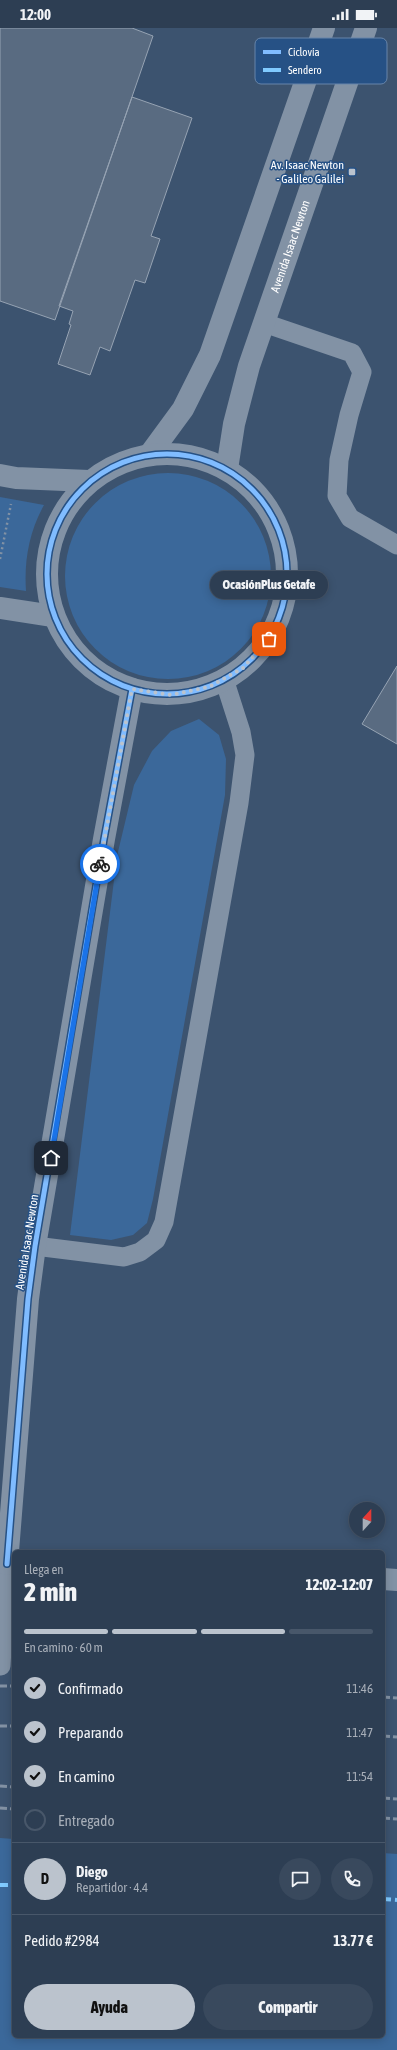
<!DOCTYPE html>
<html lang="es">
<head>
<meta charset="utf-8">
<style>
	:root { --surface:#2d3e53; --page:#39495d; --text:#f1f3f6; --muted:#a7aeb8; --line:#48576a; --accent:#bbc3cd }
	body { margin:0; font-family:"Asap Condensed",sans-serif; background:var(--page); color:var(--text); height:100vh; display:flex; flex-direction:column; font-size:15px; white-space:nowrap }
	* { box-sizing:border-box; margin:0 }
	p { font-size:13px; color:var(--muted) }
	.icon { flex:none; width:22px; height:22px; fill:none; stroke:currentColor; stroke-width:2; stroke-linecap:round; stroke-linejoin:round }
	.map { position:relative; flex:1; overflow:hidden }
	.drawer { position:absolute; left:12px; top:1522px; width:373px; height:488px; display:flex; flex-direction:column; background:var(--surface); border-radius:6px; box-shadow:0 2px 10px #0003,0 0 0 1px var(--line) }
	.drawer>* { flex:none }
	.needle { width:26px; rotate:21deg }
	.fabs { position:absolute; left:349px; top:1474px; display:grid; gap:8px }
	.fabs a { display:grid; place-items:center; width:36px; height:36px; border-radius:50%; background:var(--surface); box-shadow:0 2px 10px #0003,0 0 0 1px var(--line); font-size:20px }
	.pin { position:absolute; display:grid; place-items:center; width:34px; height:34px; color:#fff; margin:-17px; border-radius:8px; box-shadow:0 2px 6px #0006 }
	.courier { position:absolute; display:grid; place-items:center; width:40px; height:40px; margin:-20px; border:3px solid #1a73e8; border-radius:50%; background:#fff; color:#222; box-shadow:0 1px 5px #0007 }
	.bubble { position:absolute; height:28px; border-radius:14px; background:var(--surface); box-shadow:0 2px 10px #0003,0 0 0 1px var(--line); font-size:13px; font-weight:800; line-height:28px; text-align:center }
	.overview em { font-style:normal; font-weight:800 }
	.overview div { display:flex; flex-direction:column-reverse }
	.overview { display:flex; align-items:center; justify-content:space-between; height:68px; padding:0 12px }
	h1 { font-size:26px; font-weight:800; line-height:30px }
	.bar { display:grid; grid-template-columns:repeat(4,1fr); gap:6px 4px; align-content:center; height:48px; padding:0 12px }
	.bar i { height:5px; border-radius:3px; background:var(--line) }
	.bar .active { background:var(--accent) }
	.bar p { grid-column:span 4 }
	.line { display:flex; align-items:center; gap:10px; padding:0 12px; border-top:1px solid var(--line) }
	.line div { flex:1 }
	.round { display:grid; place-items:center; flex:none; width:42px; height:42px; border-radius:21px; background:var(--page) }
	ol { padding:0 12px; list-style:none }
	li { display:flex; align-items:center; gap:12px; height:44px }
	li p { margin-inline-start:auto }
	li .icon { padding:4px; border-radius:50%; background:var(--accent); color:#111; stroke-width:4 }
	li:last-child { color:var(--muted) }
	li i { width:22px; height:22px; border:2px solid var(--line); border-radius:50% }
	.button { display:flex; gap:8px; margin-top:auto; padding:8px 12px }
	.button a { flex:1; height:46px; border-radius:24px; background:var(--accent); color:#111; font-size:16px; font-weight:800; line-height:46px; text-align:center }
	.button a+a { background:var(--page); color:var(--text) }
	.status { display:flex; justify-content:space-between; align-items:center; height:28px; padding:0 20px; background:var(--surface); direction:ltr }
	.status svg { height:11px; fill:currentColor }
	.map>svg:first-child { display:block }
	.green { fill:#3b689a }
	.building { fill:#596b81; stroke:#96a3b3 }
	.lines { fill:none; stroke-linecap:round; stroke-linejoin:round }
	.path { stroke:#8292a5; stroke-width:2.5; stroke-dasharray:2 3; stroke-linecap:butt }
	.service { stroke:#8292a5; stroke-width:19 }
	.minor { stroke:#8292a5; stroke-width:22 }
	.rail { stroke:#8392a4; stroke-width:3; stroke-dasharray:7 3; stroke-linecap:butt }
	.quiet { stroke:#80caff; stroke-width:4; stroke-dasharray:8 4; stroke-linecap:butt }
	.cycleway-casing { stroke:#265185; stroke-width:8 }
	.cycleway { stroke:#80bcff; stroke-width:5 }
	.done { stroke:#bbc3cd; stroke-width:4; stroke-dasharray:0 7.2 }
	.route { stroke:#1a73e8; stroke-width:5 }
	.poi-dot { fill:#bbc3cd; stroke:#265185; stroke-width:1.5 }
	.labels { text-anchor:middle; stroke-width:3; stroke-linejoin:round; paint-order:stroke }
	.poi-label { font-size:12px; fill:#fff; stroke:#265185; text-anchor:end }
	.street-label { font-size:12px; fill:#fff; stroke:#265185 }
	.key { fill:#265185; stroke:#6785aa; stroke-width:1 }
	.key-label { font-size:11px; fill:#fff }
</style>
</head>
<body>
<div class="status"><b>12:00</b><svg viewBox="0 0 49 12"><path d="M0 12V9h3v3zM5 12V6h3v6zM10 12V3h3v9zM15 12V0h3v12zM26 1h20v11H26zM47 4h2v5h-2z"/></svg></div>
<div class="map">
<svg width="397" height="2022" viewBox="0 0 397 2022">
	<rect width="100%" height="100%" fill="#3c536f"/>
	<!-- green -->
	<path class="green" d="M65 548a103 103 0 1 1 206 0a103 103 0 1 1-206 0Z
		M 0,469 L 44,477 C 29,504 24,533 26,563 L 0,559 Z
		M 199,691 L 219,707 L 226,731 L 225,767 L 153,1171 L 147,1195 L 133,1207 L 111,1212 L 70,1207 L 117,828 L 134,757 L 152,723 L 171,703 Z
		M 0,1810 L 14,1811 L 14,2008 L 383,2008 L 383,1825 L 397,1826 L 397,2022 L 0,2022 Z"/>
	<!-- building -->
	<path class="building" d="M 0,0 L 132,0 L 153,8 L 55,292 L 0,273 Z
		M 132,69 L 192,90 L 151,208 L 160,211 L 145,255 L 135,252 L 110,323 L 100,319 L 90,347 L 58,336 L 71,297 L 69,296 L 73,283 L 59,278 Z
		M 397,638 L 397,716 L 362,696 Z"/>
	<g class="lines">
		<!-- path -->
		<path class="path" d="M 0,531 L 11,476"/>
		<!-- service -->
		<path class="service" d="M 264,295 L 352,325 L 362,344 L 349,387 L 339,432 L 337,468 L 350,490 L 397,517
			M 35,1218 L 124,1229 L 140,1224 L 156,1212 L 164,1194 L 239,775 L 245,727 L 241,704 L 224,651
			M 1,1638 L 7,1536"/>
		<!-- minor -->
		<g class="minor">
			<path d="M 150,426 L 183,381 L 210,327 L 324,0"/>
			<circle cx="167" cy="546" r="120"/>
			<path id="s1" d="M 227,441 L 234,396 L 249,338 L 366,0"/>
			<path d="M 0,447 L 16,450 L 89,453"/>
			<path d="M 0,580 L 53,588"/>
			<path d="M 7,1536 L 28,1271 L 35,1218 L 104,811 L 132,661"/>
			<path d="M 383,1551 L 397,1552"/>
		</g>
		<!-- rail -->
		<path class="rail" d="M 0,1658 L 14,1658
			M 383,1669 L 397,1670
			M 0,1698 L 14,1698
			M 383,1708 L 397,1709
			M 0,1758 L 14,1759
			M 383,1770 L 397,1771
			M 0,1780 L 14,1781
			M 383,1790 L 397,1791"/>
		<!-- quiet -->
		<path class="quiet" d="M 0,1857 L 14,1857
			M 383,1871 L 397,1872"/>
		<defs>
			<path id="cycleway" d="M47 546a120 120 0 1 1 240 0a120 120 0 1 1-240 0Z
				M 7,1536 L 28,1271 L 35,1218 L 104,811 L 132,661"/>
		</defs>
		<!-- cycleway casing -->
		<use href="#cycleway" class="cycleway-casing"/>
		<!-- cycleway -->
		<use href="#cycleway" class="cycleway"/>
	</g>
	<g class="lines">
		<!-- done -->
		<path class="done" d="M 100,836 L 132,661 L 171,667 L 209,659 L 243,640 L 269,611"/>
		<!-- route -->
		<path class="route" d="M 51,1130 L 100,836"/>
	</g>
	<!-- markers -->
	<rect class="poi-dot" x="348" y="140" width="8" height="8" rx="2"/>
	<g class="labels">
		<!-- poi labels -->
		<g class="poi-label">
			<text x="344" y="141">Av. Isaac Newton<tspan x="344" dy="14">- Galileo Galilei</tspan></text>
		</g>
		<!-- street labels -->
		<g class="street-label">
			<text dy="4" stroke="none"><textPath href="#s1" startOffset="232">Avenida Isaac Newton</textPath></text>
			<text transform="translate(27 1214) rotate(-81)" y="4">Avenida Isaac Newton</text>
		</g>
	</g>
	<!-- legend -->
	<rect x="255" y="10" width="132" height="46" rx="6" class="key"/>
	<rect x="263" y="22" width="18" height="4" fill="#80bcff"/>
	<rect x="263" y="40" width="18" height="4" fill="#80caff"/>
	<g class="key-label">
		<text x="288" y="28">Ciclovía</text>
		<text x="288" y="46">Sendero</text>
	</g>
</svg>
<div class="fabs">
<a><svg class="needle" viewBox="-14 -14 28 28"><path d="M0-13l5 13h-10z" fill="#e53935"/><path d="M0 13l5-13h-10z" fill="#a7aeb8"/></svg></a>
</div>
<div class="pin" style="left:269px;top:611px;background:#ea580c"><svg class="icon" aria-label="bag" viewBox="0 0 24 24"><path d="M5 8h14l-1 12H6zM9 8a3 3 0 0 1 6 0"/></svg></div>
<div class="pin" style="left:51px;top:1130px;background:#1f2937"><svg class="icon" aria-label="home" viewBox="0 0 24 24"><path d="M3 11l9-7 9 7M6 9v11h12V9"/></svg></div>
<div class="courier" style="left:100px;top:836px"><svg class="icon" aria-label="bike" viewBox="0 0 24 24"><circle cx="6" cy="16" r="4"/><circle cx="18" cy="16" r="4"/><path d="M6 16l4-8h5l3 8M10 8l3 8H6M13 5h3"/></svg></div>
<div class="bubble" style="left:210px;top:543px;width:118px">OcasiónPlus Getafe</div>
<section class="drawer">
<div class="overview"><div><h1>2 min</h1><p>Llega en</p></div><em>12:02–12:07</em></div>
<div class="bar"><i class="active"></i><i class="active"></i><i class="active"></i><i></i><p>En camino · 60 m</p></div>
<ol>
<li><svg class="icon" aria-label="check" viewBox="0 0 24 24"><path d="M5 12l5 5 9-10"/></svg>Confirmado<p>11:46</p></li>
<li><svg class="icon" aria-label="check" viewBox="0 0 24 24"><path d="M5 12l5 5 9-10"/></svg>Preparando<p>11:47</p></li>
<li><svg class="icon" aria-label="check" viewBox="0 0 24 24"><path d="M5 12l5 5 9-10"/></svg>En camino<p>11:54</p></li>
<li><i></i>Entregado</li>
</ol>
<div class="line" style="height:72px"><b class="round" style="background:var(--accent);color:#111">D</b><div><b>Diego</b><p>Repartidor · 4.4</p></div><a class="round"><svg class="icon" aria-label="chat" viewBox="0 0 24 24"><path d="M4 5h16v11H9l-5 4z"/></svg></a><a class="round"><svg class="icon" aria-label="phone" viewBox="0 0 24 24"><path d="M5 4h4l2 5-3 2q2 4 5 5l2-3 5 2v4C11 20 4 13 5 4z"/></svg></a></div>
<div class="line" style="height:52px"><div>Pedido #2984</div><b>13.77 €</b></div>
<div class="button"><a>Ayuda</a><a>Compartir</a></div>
</section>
</div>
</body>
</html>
